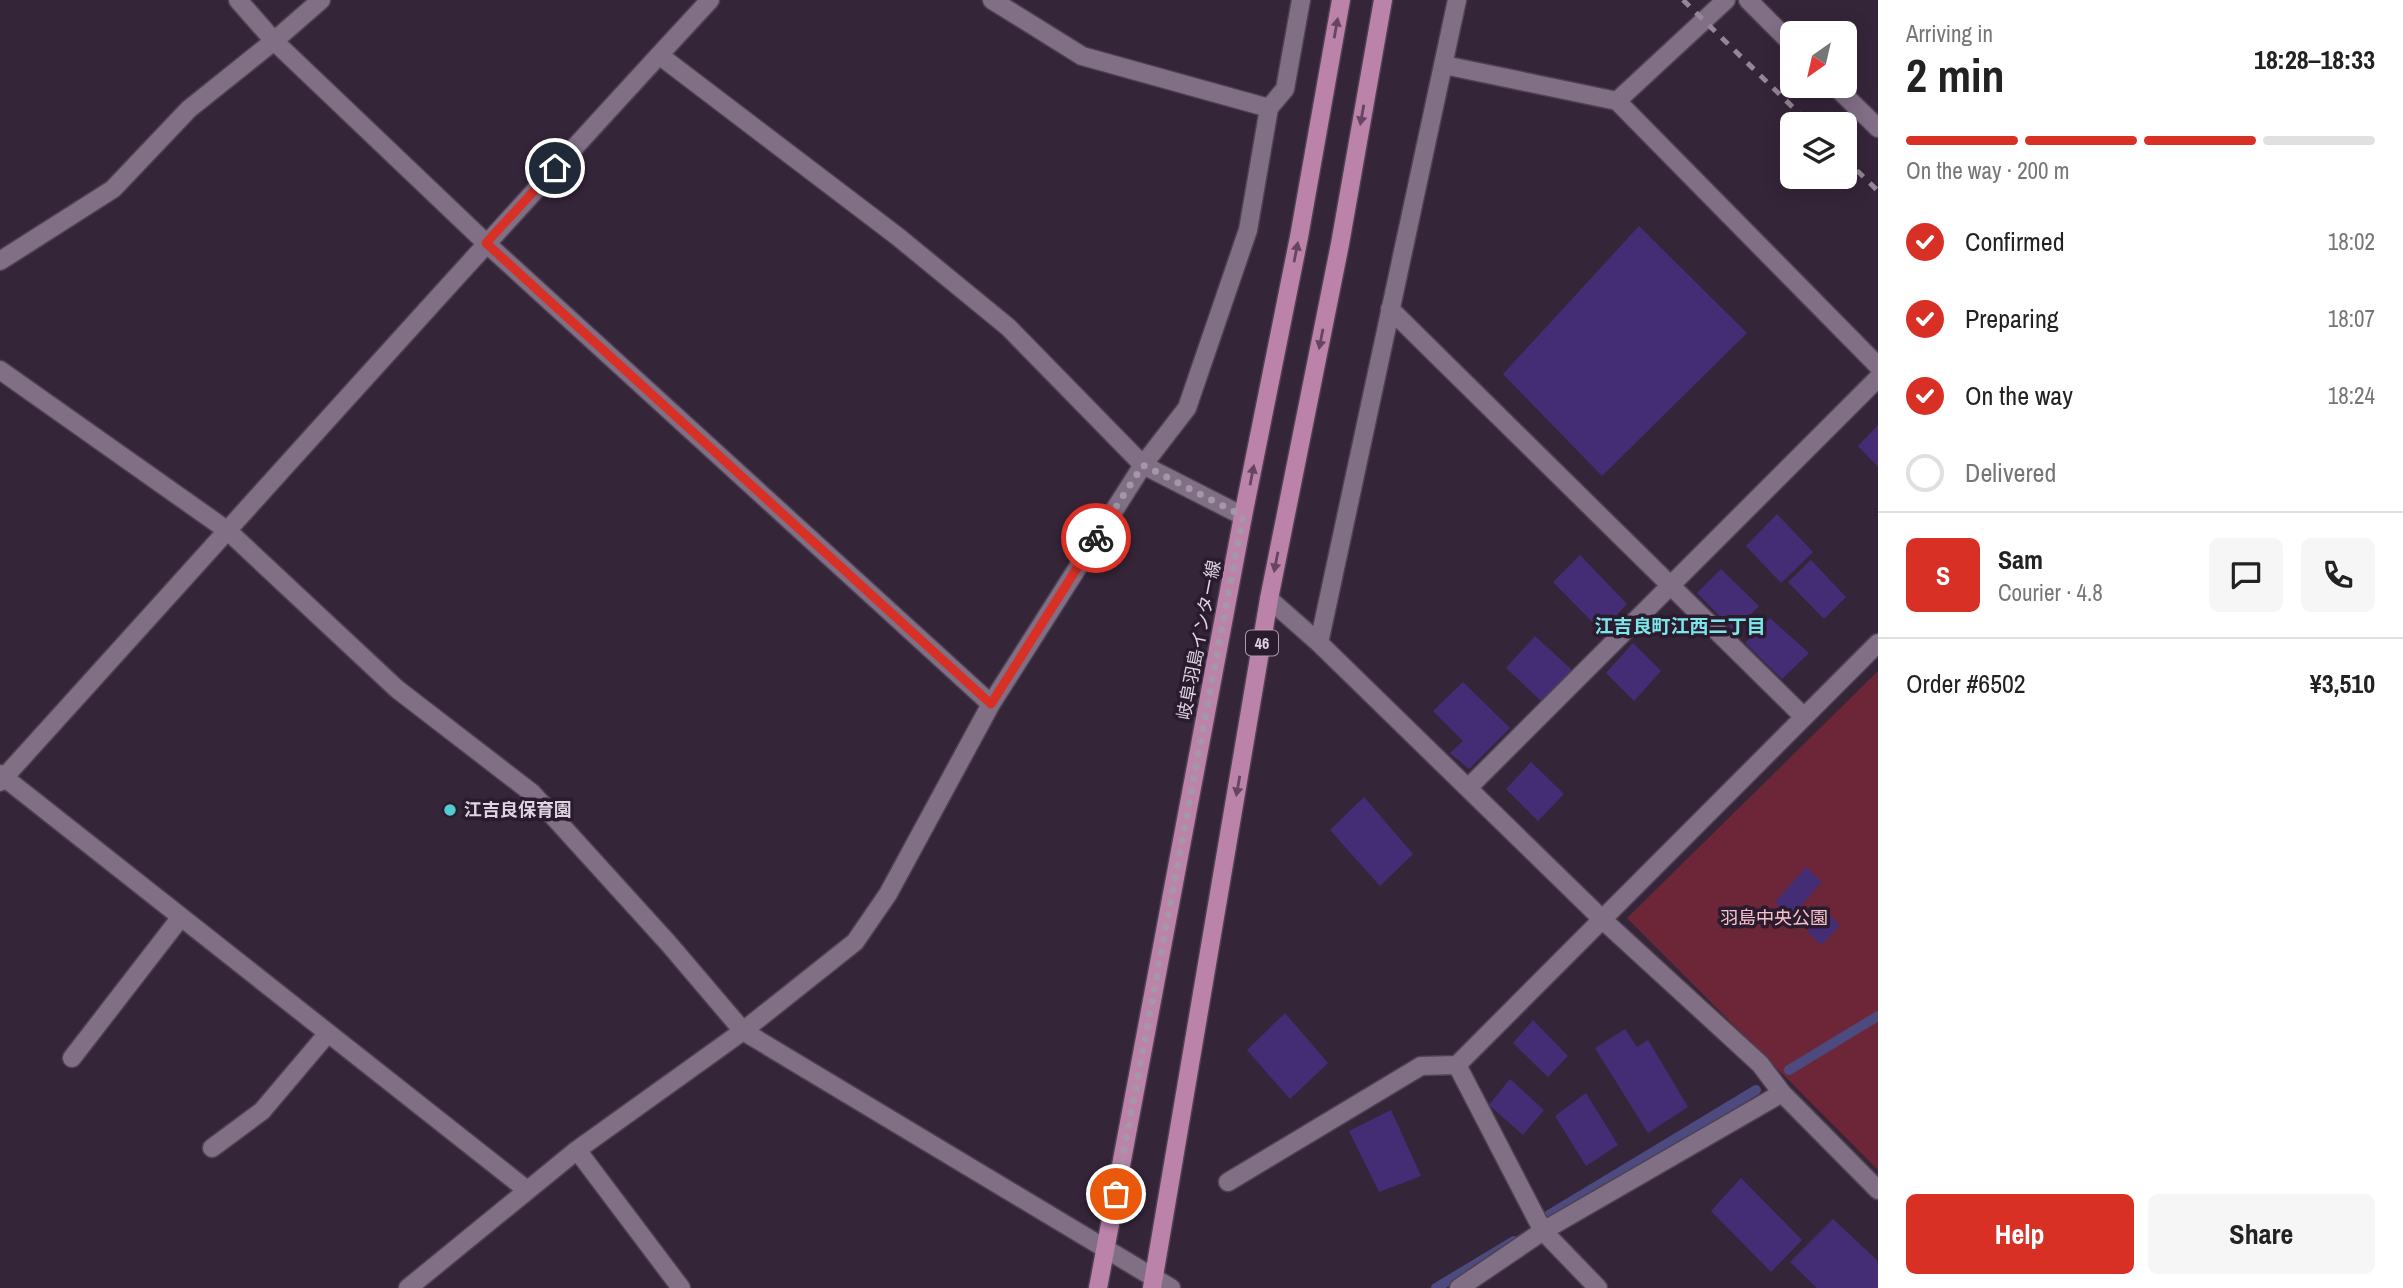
<!DOCTYPE html>
<html lang="en">
<head>
<meta charset="utf-8">
<style>
	:root { --surface:#fff; --page:#f6f6f6; --text:#222; --muted:#767676; --line:#e0e0e0; --accent:#d93025 }
	body { margin:0; font-family:"Archivo Narrow","Noto Sans JP",sans-serif; background:var(--page); color:var(--text); height:100vh; display:flex; flex-direction:column; font-size:26px; white-space:nowrap }
	* { box-sizing:border-box; margin:0 }
	p { font-size:23px; color:var(--muted) }
	.icon { flex:none; width:38px; height:38px; fill:none; stroke:currentColor; stroke-width:2; stroke-linecap:round; stroke-linejoin:round }
	.map { position:relative; flex:1; overflow:hidden }
	.side { display:flex; flex-direction:column; background:var(--surface); width:525px }
	.side>* { flex:none }
	.needle { width:46px; rotate:214deg }
	.tools { position:absolute; left:1780px; top:21px; display:grid; gap:14px }
	.tools a { display:grid; place-items:center; width:77px; height:77px; border-radius:10px; background:var(--surface); box-shadow:0 4px 18px #0003; font-size:35px }
	.pin { position:absolute; display:grid; place-items:center; width:60px; height:60px; color:#fff; margin:-30px; border:4px solid #fff; border-radius:50%; box-shadow:0 2px 7px #0007 }
	.courier { position:absolute; display:grid; place-items:center; width:70px; height:70px; margin:-35px; border:5px solid #d93025; border-radius:50%; background:#fff; color:#222; box-shadow:0 2px 9px #0007 }
	.overview em { font-style:normal; font-weight:700 }
	.overview div { display:flex; flex-direction:column-reverse }
	.overview { display:flex; align-items:center; justify-content:space-between; height:119px; padding:0 28px }
	h1 { font-size:46px; font-weight:700; line-height:52px }
	.bar { display:grid; grid-template-columns:repeat(4,1fr); gap:10px 7px; align-content:center; height:84px; padding:0 28px }
	.bar i { height:9px; border-radius:5px; background:var(--line) }
	.bar .current { background:var(--accent) }
	.bar p { grid-column:span 4 }
	.line { display:flex; align-items:center; gap:18px; padding:0 28px; border-top:2px solid var(--line) }
	.line div { flex:1 }
	.round { display:grid; place-items:center; flex:none; width:74px; height:74px; border-radius:10px; background:var(--page) }
	ol { padding:0 28px; list-style:none }
	li { display:flex; align-items:center; gap:21px; height:77px }
	li p { margin-inline-start:auto }
	li .icon { padding:7px; border-radius:50%; background:var(--accent); color:#fff; stroke-width:4 }
	li:last-child { color:var(--muted) }
	li i { width:38px; height:38px; border:4px solid var(--line); border-radius:50% }
	.button { display:flex; gap:14px; margin-top:auto; padding:14px 28px }
	.button a { flex:1; height:80px; border-radius:10px; background:var(--accent); color:#fff; font-size:28px; font-weight:700; line-height:80px; text-align:center }
	.button a+a { background:var(--page); color:var(--text) }
	main { display:flex; flex:1; min-height:0 }
	.map>svg:first-child { display:block }
	.green { fill:#6c2637 }
	.lines { fill:none; stroke-linecap:round; stroke-linejoin:round }
	.stream { stroke:#4c4a7e; stroke-width:10 }
	.building { fill:#452d76 }
	.street-casing { stroke:#4f4152; stroke-width:21 }
	.primary-casing { stroke:#4f4152; stroke-width:21 }
	.street { stroke:#816f86; stroke-width:18 }
	.primary { stroke:#bc83aa; stroke-width:18 }
	.rail { stroke:#948797; stroke-width:5; stroke-dasharray:9 9; stroke-linecap:butt }
	.oneway { fill:#654560 }
	.done { stroke:#a497a7; stroke-width:7; stroke-dasharray:0 12.6 }
	.route { stroke:#d93025; stroke-width:9 }
	.poi-dot { fill:#52ccd0; stroke:#2b1b2e; stroke-width:2.5 }
	.labels { text-anchor:middle; stroke-width:7; stroke-linejoin:round; paint-order:stroke }
	.shield { fill:#2b1b2e; stroke:#a99dac; stroke-width:2 }
	.shield-label { font-size:16px; font-weight:bold; fill:#dfd5e2 }
	.street-label { font-size:18px; fill:#dfd5e2; stroke:#2b1b2e }
	.poi-label { font-size:18px; font-weight:bold; fill:#dfd5e2; stroke:#2b1b2e; text-anchor:start }
	.park-label { font-size:18px; fill:#f7c3cb; stroke:#2b1b2e }
	.neighbourhood-label { font-size:19px; font-weight:bold; fill:#7be7ea; stroke:#2b1b2e }
</style>
</head>
<body>
<main>
<div class="map">
<svg width="1878" height="1288" viewBox="0 0 1878 1288">
	<rect width="100%" height="100%" fill="#352539"/>
	<!-- green -->
	<path class="green" d="M 1878,671 L 1878,1170 L 1627,918 Z"/>
	<g class="lines">
		<!-- stream -->
		<path class="stream" d="M 1789,1070 L 1878,1016
			M 1549,1215 L 1756,1090
			M 1436,1288 L 1514,1241"/>
	</g>
	<!-- building -->
	<path class="building" d="M 1639,226 L 1747,333 L 1602,476 L 1503,374 Z
		M 1878,425 L 1878,467 L 1858,446 Z
		M 1777,514 L 1813,552 L 1781,583 L 1746,546 Z
		M 1580,555 L 1627,604 L 1601,631 L 1553,582 Z
		M 1811,560 L 1846,597 L 1824,619 L 1788,582 Z
		M 1721,569 L 1759,606 L 1734,631 L 1697,593 Z
		M 1770,618 L 1809,653 L 1782,679 L 1745,643 Z
		M 1535,636 L 1572,670 L 1541,701 L 1506,668 Z
		M 1633,643 L 1661,671 L 1634,701 L 1606,673 Z
		M 1463,682 L 1510,728 L 1469,769 L 1450,753 L 1463,741 L 1433,711 Z
		M 1531,762 L 1564,794 L 1538,821 L 1506,789 Z
		M 1364,797 L 1413,854 L 1380,886 L 1330,830 Z
		M 1806,867 L 1822,882 L 1791,917 L 1775,902 Z
		M 1827,912 L 1840,925 L 1822,945 L 1807,932 Z
		M 1285,1013 L 1328,1063 L 1290,1099 L 1247,1050 Z
		M 1533,1020 L 1568,1056 L 1548,1077 L 1513,1043 Z
		M 1625,1029 L 1637,1047 L 1648,1040 L 1688,1107 L 1648,1133 L 1595,1048 Z
		M 1510,1079 L 1544,1110 L 1523,1135 L 1489,1105 Z
		M 1586,1093 L 1618,1145 L 1586,1166 L 1555,1116 Z
		M 1391,1110 L 1421,1176 L 1379,1192 L 1349,1131 Z
		M 1741,1178 L 1802,1240 L 1771,1272 L 1711,1211 Z
		M 1833,1219 L 1878,1261 L 1878,1288 L 1817,1288 L 1790,1262 Z"/>
	<g class="lines">
		<defs>
			<path id="street" d="M 238,0 L 274,41 L 486,243 L 991,704
				M 1748,0 L 1792,44
				M 659,55 L 897,236 L 1008,327 L 1143,465 L 1243,516
				M 1444,65 L 1617,101 L 1726,0
				M 1835,86 L 1878,128
				M 1617,101 L 1878,366
				M 1269,108 L 1285,89 L 1301,0
				M 0,261 L 113,189 L 189,109 L 274,41 L 321,0
				M 1390,309 L 1804,717
				M 0,370 L 228,531 L 397,689 L 532,793 L 669,944 L 743,1031 L 1171,1288
				M 1269,599 L 1319,643 L 1603,920 L 1760,1064 L 1782,1093 L 1878,1190
				M 1319,643 L 1457,0
				M 0,774 L 527,1190
				M 0,782 C 237,521 471,258 710,0
				M 1468,788 L 1878,378
				M 72,1058 L 181,917
				M 1457,1065 L 1543,1231 L 1598,1288
				M 212,1148 L 262,1111 L 328,1033
				M 577,1150 L 681,1288
				M 1228,1182 L 1421,1066 L 1457,1065 L 1878,643
				M 408,1288 L 577,1150 L 743,1031 L 855,942 L 888,894 L 991,704 L 1143,465 L 1187,408 L 1248,230 L 1269,108 L 1082,56 L 992,0
				M 1459,1288 L 1543,1231 L 1782,1093"/>
			<path id="primary" d="M 1098,1288 L 1243,516 L 1299,237 L 1341,0
				M 1152,1288 L 1269,599 L 1340,244 L 1383,0"/>
		</defs>
		<!-- street casing -->
		<use href="#street" class="street-casing"/>
		<!-- primary casing -->
		<use href="#primary" class="primary-casing"/>
		<!-- street -->
		<use href="#street" class="street"/>
		<!-- primary -->
		<use href="#primary" class="primary"/>
		<!-- rail -->
		<path class="rail" d="M 1683,0 L 1810,124
			M 1844,158 L 1878,191"/>
	</g>
	<!-- one-way arrows -->
	<defs><path id="oneway-solid" d="M-6-.8H1V-3.2L6.5 0L1 3.2V.8H-6Z" transform="scale(1.75)"/></defs>
	<g class="oneway">
		<use href="#oneway-solid" transform="translate(1336 28) rotate(-80)"/>
		<use href="#oneway-solid" transform="translate(1362 115) rotate(100)"/>
		<use href="#oneway-solid" transform="translate(1296 252) rotate(-79)"/>
		<use href="#oneway-solid" transform="translate(1321 339) rotate(101)"/>
		<use href="#oneway-solid" transform="translate(1252 475) rotate(-79)"/>
		<use href="#oneway-solid" transform="translate(1276 562) rotate(101)"/>
		<use href="#oneway-solid" transform="translate(1238 786) rotate(100)"/>
	</g>
	<g class="lines">
		<!-- done -->
		<path class="done" d="M 1096,538 L 1143,465 L 1243,516 L 1116,1194"/>
		<!-- route -->
		<path class="route" d="M 555,168 L 486,243 L 991,704 L 1096,538"/>
	</g>
	<!-- markers -->
	<circle class="poi-dot" cx="450" cy="810" r="7"/>
	<g class="labels">
		<!-- shield labels -->
		<rect class="shield" x="1246" y="630.5" width="32" height="25" rx="5"/>
		<g class="shield-label">
			<text x="1262" y="649">46</text>
		</g>
		<!-- street labels -->
		<g class="street-label">
			<text transform="translate(1199 640) rotate(-79)" y="6">岐阜羽島インター線</text>
		</g>
		<!-- poi labels -->
		<g class="poi-label">
			<text x="464" y="816">江吉良保育園</text>
		</g>
		<!-- park labels -->
		<g class="park-label">
			<text x="1774" y="924">羽島中央公園</text>
		</g>
		<!-- neighbourhood labels -->
		<g class="neighbourhood-label">
			<text x="1680" y="633">江吉良町江西二丁目</text>
		</g>
	</g>
</svg>
<div class="tools">
<a><svg class="needle" viewBox="-14 -14 28 28"><path d="M0-13l5 13h-10z" fill="#e53935"/><path d="M0 13l5-13h-10z" fill="#767676"/></svg></a>
<a><svg class="icon" aria-label="layers" viewBox="0 0 24 24"><path d="M12 4l9 5-9 5-9-5zM3 14l9 5 9-5"/></svg></a>
</div>
<div class="pin" style="left:1116px;top:1194px;background:#ea580c"><svg class="icon" aria-label="bag" viewBox="0 0 24 24"><path d="M5 8h14l-1 12H6zM9 8a3 3 0 0 1 6 0"/></svg></div>
<div class="pin" style="left:555px;top:168px;background:#1f2937"><svg class="icon" aria-label="home" viewBox="0 0 24 24"><path d="M3 11l9-7 9 7M6 9v11h12V9"/></svg></div>
<div class="courier" style="left:1096px;top:538px"><svg class="icon" aria-label="bike" viewBox="0 0 24 24"><circle cx="6" cy="16" r="4"/><circle cx="18" cy="16" r="4"/><path d="M6 16l4-8h5l3 8M10 8l3 8H6M13 5h3"/></svg></div>
</div>
<section class="side">
<div class="overview"><div><h1>2 min</h1><p>Arriving in</p></div><em>18:28–18:33</em></div>
<div class="bar"><i class="current"></i><i class="current"></i><i class="current"></i><i></i><p>On the way · 200 m</p></div>
<ol>
<li><svg class="icon" aria-label="check" viewBox="0 0 24 24"><path d="M5 12l5 5 9-10"/></svg>Confirmed<p>18:02</p></li>
<li><svg class="icon" aria-label="check" viewBox="0 0 24 24"><path d="M5 12l5 5 9-10"/></svg>Preparing<p>18:07</p></li>
<li><svg class="icon" aria-label="check" viewBox="0 0 24 24"><path d="M5 12l5 5 9-10"/></svg>On the way<p>18:24</p></li>
<li><i></i>Delivered</li>
</ol>
<div class="line" style="height:126px"><b class="round" style="background:var(--accent);color:#fff">S</b><div><b>Sam</b><p>Courier · 4.8</p></div><a class="round"><svg class="icon" aria-label="chat" viewBox="0 0 24 24"><path d="M4 5h16v11H9l-5 4z"/></svg></a><a class="round"><svg class="icon" aria-label="phone" viewBox="0 0 24 24"><path d="M5 4h4l2 5-3 2q2 4 5 5l2-3 5 2v4C11 20 4 13 5 4z"/></svg></a></div>
<div class="line" style="height:91px"><div>Order #6502</div><b>¥3,510</b></div>
<div class="button"><a>Help</a><a>Share</a></div>
</section>
</main>
</body>
</html>
